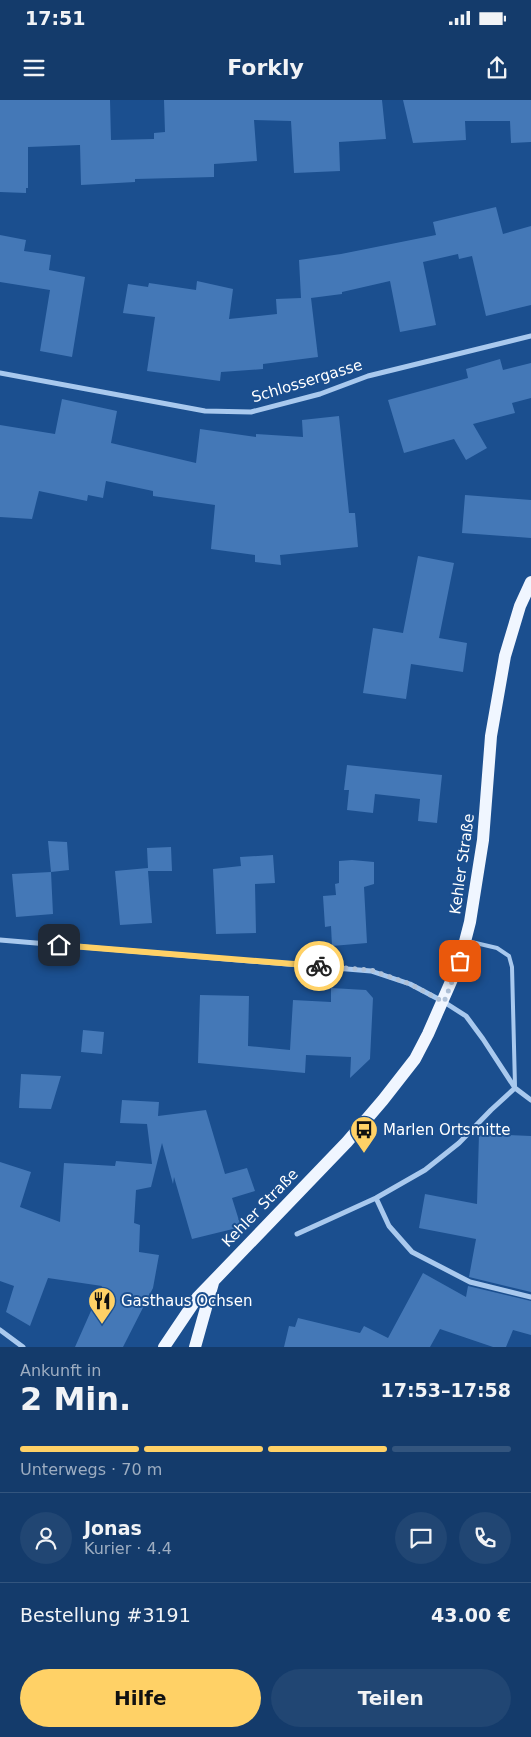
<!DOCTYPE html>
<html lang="de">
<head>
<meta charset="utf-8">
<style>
	:root { --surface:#143b6b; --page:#214673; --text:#f1f3f6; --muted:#9dadc1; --line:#33557e; --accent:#ffd166 }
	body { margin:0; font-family:"DejaVu Sans",sans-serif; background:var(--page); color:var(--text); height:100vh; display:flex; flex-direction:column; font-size:19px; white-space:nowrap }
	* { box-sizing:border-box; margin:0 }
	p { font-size:16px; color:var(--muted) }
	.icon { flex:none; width:28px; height:28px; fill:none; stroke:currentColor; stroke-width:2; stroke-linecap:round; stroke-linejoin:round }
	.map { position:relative; height:1247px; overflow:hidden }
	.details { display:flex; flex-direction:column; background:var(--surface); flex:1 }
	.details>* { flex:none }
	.pin { position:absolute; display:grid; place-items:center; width:42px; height:42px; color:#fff; margin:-21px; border-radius:10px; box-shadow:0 2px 8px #0006 }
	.courier { position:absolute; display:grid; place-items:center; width:50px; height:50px; margin:-25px; border:4px solid #ffd166; border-radius:50%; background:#fff; color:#222; box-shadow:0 1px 6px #0007 }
	.summary em { font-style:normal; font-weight:700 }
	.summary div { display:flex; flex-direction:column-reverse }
	.summary { display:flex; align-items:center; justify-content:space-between; height:85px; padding:0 20px }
	h1 { font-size:32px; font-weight:700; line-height:38px }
	.bar { display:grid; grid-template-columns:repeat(4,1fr); gap:8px 5px; align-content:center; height:60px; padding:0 20px }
	.bar i { height:6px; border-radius:4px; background:var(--line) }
	.bar .active { background:var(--accent) }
	.bar p { grid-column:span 4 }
	.line { display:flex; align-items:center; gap:12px; padding:0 20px; border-top:1px solid var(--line) }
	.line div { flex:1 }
	.round { display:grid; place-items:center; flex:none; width:52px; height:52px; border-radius:26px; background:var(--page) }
	.primary-button { display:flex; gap:10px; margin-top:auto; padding:10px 20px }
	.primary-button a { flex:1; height:58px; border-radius:30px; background:var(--accent); color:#111; font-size:20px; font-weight:700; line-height:58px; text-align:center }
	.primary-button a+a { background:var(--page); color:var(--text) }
	.status { display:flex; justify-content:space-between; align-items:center; height:35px; padding:0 25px; background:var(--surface); direction:ltr }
	.status svg { height:14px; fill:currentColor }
	header { display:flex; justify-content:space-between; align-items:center; height:65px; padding:0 20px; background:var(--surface); font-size:22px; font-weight:700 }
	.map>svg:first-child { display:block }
	.building { fill:#4478b7 }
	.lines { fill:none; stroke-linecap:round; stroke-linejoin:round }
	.lane { stroke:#a9c9ee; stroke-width:4 }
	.street { stroke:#a9c9ee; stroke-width:5 }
	.primary { stroke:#f0f6ff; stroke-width:12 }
	.done { stroke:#afc1d8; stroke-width:5; stroke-dasharray:0 9 }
	.route { stroke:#ffd166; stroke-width:6 }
	.labels { text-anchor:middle; stroke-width:4; stroke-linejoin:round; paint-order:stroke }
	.street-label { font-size:15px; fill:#fff; stroke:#1b4f8f }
	.poi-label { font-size:15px; fill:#fff; stroke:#1b4f8f; text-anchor:start }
</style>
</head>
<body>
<div class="status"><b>17:51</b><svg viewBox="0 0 49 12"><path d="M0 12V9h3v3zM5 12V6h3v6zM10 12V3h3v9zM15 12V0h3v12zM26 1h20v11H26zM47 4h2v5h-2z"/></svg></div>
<header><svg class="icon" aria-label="menu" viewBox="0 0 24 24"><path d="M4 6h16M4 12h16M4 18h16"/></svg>Forkly<svg class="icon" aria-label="share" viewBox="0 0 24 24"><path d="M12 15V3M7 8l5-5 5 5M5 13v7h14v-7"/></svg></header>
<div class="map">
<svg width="531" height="1247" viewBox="0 0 531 1247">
	<rect width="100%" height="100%" fill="#1b4f8f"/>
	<!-- building -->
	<path class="building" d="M 0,0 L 110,0 L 111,40 L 154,39 L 154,33 L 165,32 L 164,0 L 382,0 L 386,39 L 339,42 L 340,71 L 294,73 L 291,21 L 254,20 L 257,61 L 214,64 L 214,77 L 135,79 L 135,82 L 81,85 L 80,45 L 28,47 L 28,88 L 26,88 L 26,93 L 0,92 Z
		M 403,0 L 531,0 L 531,42 L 511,43 L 510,21 L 465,21 L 466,40 L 413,43 Z
		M 496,107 L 503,134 L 531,126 L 531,205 L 486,216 L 472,156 L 459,159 L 458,154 L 423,162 L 436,225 L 400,232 L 390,181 L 342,192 L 342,194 L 311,198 L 318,257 L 263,264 L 263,269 L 221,272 L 220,281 L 147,271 L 155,217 L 123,213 L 128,184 L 148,187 L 149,183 L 196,190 L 197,181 L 233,189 L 229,219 L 277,214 L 276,199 L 301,198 L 299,160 L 341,154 L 436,135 L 433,122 Z
		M 0,135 L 26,140 L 24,151 L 51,155 L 49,170 L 85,177 L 72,257 L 40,251 L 50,190 L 0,182 Z
		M 500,259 L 503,270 L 531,263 L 531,298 L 512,303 L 515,313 L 473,324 L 487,348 L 466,360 L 454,339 L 404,353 L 388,300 L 468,278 L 466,269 Z
		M 62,299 L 117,311 L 111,343 L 196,363 L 200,329 L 256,337 L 256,334 L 303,337 L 302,320 L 339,316 L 349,413 L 355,413 L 358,447 L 280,455 L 281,465 L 255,462 L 255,455 L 211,449 L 215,405 L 153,396 L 153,391 L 106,381 L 103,398 L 88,395 L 87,401 L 39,391 L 32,419 L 0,417 L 0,325 L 55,334 Z
		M 465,395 L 531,400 L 531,438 L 462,433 Z
		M 418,456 L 454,463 L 439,538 L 467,543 L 463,572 L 411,564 L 406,599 L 363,593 L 373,528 L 403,533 Z
		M 347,665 L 442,675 L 437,723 L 418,721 L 420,699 L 375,694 L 373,713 L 347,710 L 349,690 L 344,690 Z
		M 48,741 L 67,742 L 69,770 L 51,772 Z
		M 171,747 L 172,771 L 148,771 L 152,823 L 120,825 L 115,771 L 148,768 L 147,748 Z
		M 273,755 L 275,783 L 255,784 L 256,833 L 216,834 L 213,769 L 241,766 L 240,757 Z
		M 352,760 L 374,762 L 374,784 L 364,787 L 367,843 L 332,846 L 331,826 L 325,827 L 323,796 L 336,795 L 335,784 L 339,783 L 339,761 Z
		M 51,772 L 53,814 L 16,817 L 12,774 Z
		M 331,888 L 366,890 L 373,898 L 370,959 L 350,978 L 351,957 L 306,955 L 305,973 L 198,963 L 200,895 L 249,896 L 248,946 L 290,950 L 293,900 L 331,902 Z
		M 83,930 L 104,932 L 102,954 L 81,952 Z
		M 21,974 L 61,976 L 51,1009 L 19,1008 Z
		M 122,1000 L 159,1002 L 158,1016 L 206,1010 L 225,1074 L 247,1068 L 255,1091 L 232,1098 L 241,1127 L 192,1139 L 174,1077 L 173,1084 L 162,1043 L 151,1087 L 136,1090 L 134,1123 L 140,1125 L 139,1152 L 159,1155 L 153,1188 L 123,1247 L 75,1247 L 102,1186 L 48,1178 L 30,1226 L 6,1212 L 14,1186 L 0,1181 L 0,1062 L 31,1072 L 20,1107 L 60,1122 L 64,1063 L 115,1066 L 116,1061 L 152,1064 L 147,1024 L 120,1023 Z
		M 479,1034 L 531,1036 L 531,1192 L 469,1177 L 476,1139 L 419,1128 L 425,1094 L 477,1104 Z
		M 423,1173 L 466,1197 L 468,1186 L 531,1201 L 531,1235 L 513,1230 L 506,1247 L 493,1247 L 440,1229 L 430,1247 L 284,1247 L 289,1226 L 295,1227 L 298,1218 L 360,1233 L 364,1226 L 388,1238 Z"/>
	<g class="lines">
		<!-- lane -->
		<path class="lane" d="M 467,841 L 497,848 L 509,856 L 512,867 L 515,986"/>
		<!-- street -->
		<path class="street" d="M 0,273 L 205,311 L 251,312 L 320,294 L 368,276 L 531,236
			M 0,840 L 371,871 L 410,884 L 444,902 L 466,916 L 483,939 L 515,988 L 531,1000
			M 376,1098 L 389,1126 L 412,1152 L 470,1182 L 531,1197
			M 297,1134 L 376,1098 L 425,1070 L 459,1043 L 491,1010 L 515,988
			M 0,1230 L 23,1247"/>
		<!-- primary -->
		<path class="primary" d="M 164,1247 L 197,1198 L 347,1042 L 383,1000 L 415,959 L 428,934 L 460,861 L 470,822 L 483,740 L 491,636 L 505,556 L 520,506 L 531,482
			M 195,1247 L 213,1183"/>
	</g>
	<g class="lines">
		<!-- done -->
		<path class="done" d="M 319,866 L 371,870 L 410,884 L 444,902 L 460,861"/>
		<!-- route -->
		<path class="route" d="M 59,845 L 319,866"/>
	</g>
	<!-- icons -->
	<defs>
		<symbol id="bus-pin" viewBox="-11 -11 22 30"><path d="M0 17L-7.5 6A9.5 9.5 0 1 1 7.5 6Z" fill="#ffd166" stroke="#1b4f8f"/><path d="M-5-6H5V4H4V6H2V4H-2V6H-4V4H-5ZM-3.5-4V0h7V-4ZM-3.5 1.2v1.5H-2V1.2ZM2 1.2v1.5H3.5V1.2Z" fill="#111"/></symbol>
		<symbol id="restaurant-pin" viewBox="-11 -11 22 30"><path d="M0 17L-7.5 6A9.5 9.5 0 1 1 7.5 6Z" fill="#ffd166" stroke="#1b4f8f"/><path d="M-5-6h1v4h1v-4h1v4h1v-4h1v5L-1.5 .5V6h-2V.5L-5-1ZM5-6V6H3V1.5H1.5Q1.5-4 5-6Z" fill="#111"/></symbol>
	</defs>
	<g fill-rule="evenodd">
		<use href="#bus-pin" x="348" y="1014" width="32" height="43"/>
		<use href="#restaurant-pin" x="86" y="1185" width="32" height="43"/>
	</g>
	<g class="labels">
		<!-- street labels -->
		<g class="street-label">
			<text transform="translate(307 281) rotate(-17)" y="5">Schlossergasse</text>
			<text transform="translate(462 764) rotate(-82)" y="5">Kehler Straße</text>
			<text transform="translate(260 1108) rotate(-46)" y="5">Kehler Straße</text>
		</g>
		<!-- poi labels -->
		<g class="poi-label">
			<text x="383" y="1035">Marlen Ortsmitte</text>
			<text x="121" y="1206">Gasthaus Ochsen</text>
		</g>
	</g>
</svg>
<div class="pin" style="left:460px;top:861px;background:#ea580c"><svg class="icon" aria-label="bag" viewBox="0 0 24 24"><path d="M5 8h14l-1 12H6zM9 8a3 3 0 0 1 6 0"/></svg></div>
<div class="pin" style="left:59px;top:845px;background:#1f2937"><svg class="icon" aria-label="home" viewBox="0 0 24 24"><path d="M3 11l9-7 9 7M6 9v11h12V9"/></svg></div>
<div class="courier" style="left:319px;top:866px"><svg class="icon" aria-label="bike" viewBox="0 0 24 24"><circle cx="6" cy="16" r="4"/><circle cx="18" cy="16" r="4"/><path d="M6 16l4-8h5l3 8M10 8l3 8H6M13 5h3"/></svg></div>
</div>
<section class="details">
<div class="summary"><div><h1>2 Min.</h1><p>Ankunft in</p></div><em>17:53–17:58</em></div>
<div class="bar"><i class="active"></i><i class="active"></i><i class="active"></i><i></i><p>Unterwegs · 70 m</p></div>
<div class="line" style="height:90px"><a class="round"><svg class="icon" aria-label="person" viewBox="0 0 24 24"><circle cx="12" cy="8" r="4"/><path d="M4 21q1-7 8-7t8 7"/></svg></a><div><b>Jonas</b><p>Kurier · 4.4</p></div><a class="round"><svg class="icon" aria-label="chat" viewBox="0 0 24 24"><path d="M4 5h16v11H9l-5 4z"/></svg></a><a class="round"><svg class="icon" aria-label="phone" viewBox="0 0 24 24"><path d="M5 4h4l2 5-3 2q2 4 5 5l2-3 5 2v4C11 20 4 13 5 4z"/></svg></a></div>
<div class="line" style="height:65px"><div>Bestellung #3191</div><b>43.00 €</b></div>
<div class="primary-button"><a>Hilfe</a><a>Teilen</a></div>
</section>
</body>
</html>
